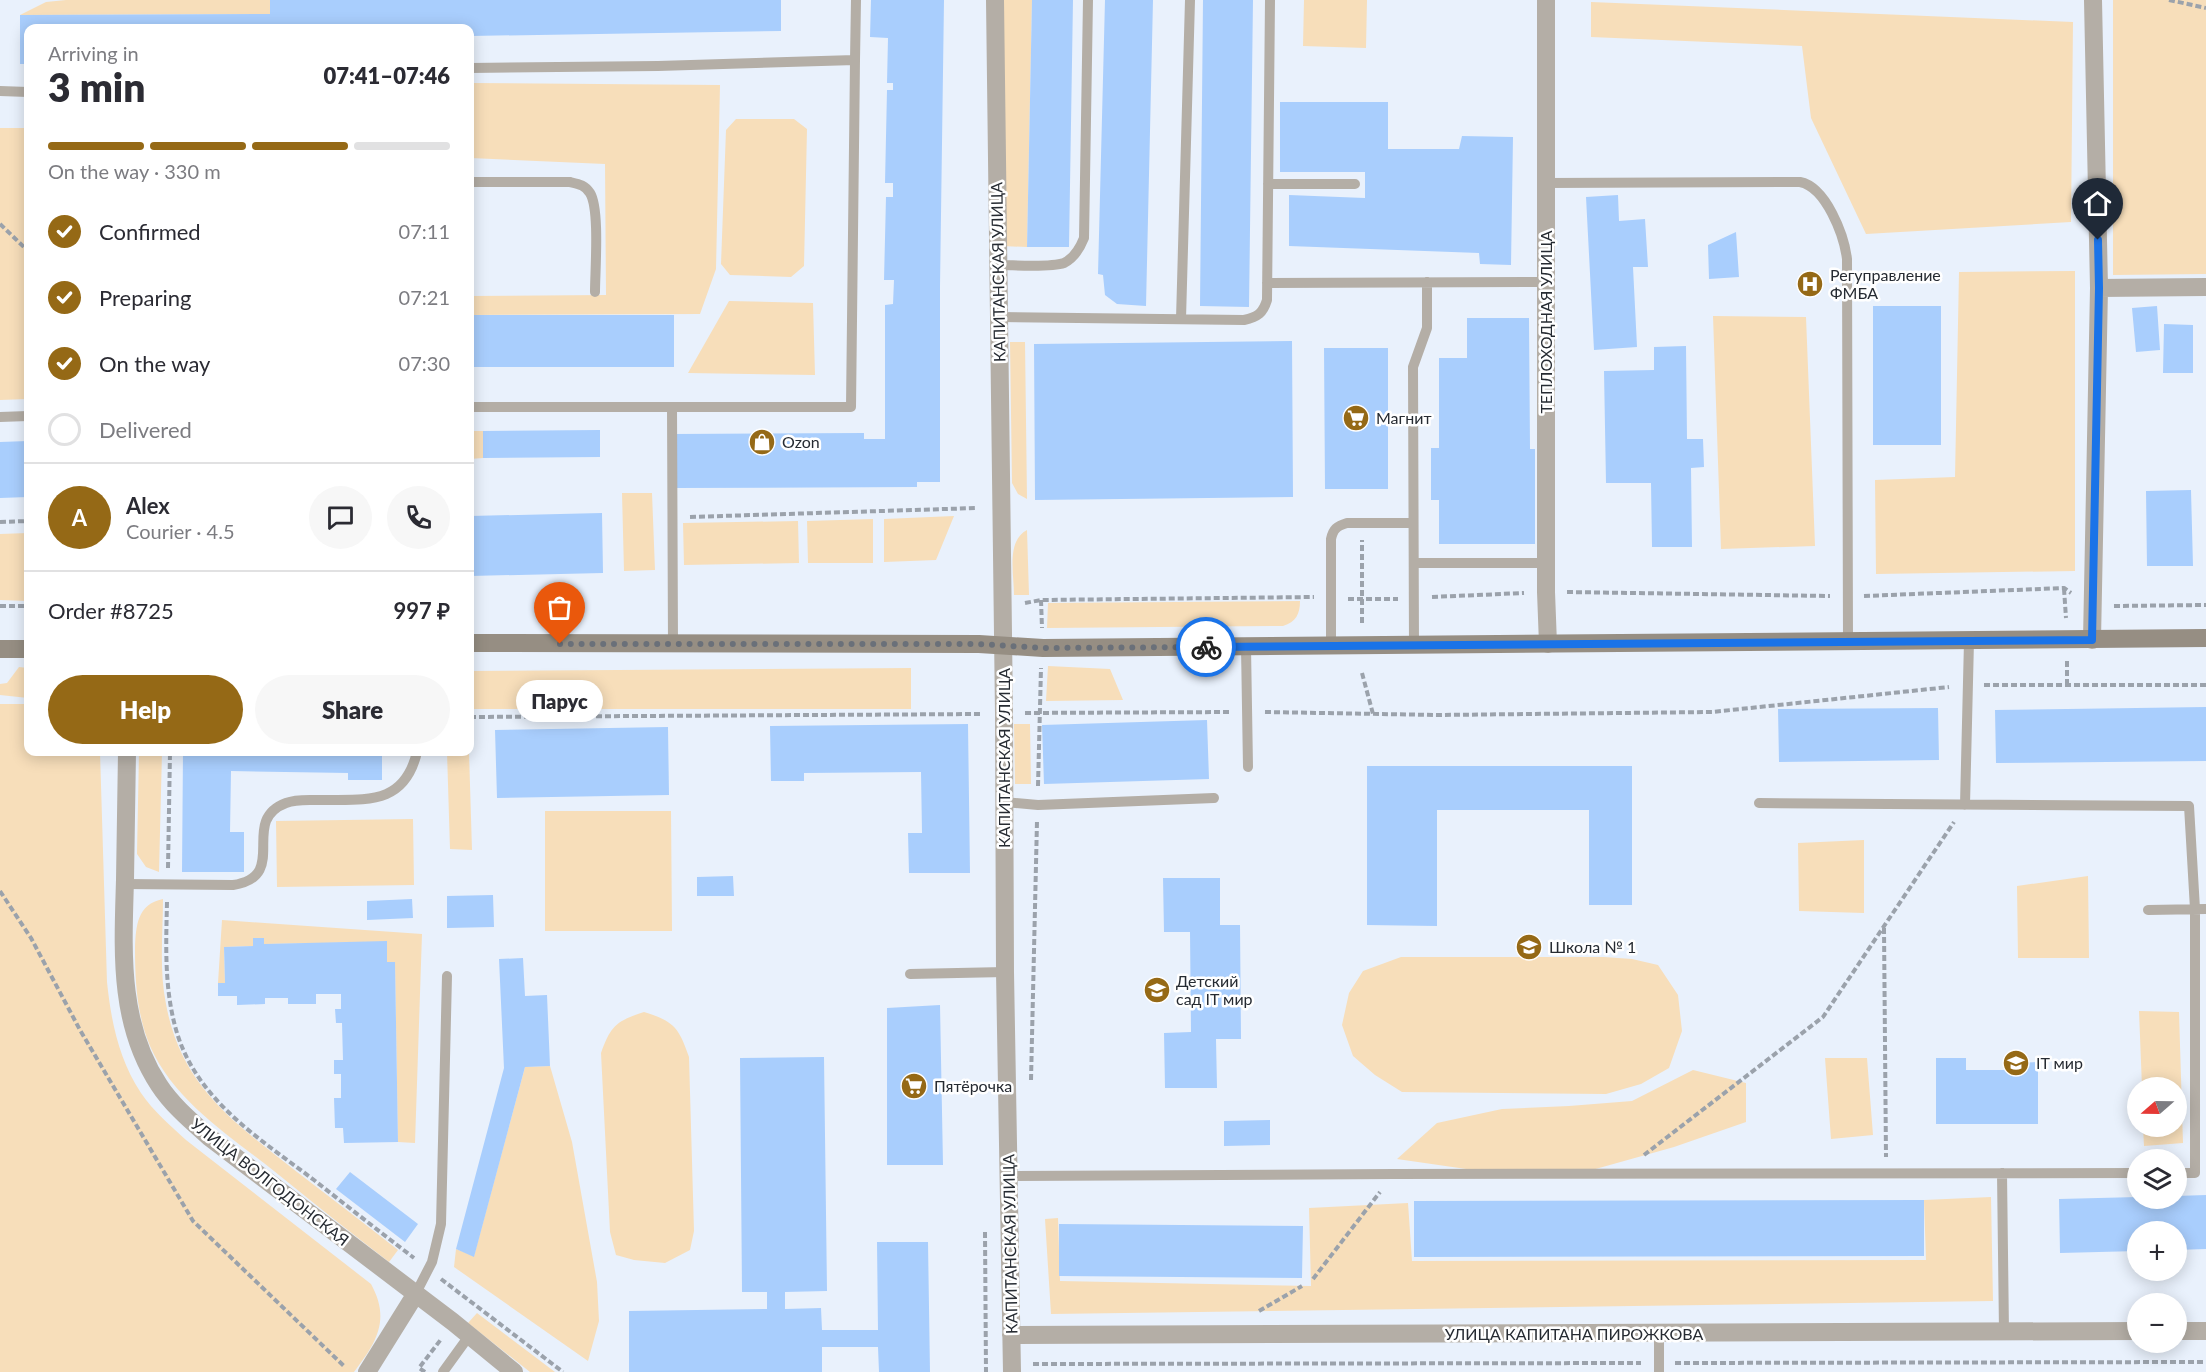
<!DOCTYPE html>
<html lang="en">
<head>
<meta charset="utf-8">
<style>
	:root { --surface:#fff; --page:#f7f7f7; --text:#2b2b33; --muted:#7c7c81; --line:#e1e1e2; --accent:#956916 }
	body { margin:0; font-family:Lato,sans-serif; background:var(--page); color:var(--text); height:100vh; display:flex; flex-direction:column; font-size:22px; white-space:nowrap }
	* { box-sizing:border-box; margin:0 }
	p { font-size:20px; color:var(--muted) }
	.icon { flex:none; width:33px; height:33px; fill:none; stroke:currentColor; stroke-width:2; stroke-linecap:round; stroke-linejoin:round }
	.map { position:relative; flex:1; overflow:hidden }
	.details { position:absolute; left:24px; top:24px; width:450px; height:732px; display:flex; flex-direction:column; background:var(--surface); border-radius:12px; box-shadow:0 3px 15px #0003 }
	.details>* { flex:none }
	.needle { width:39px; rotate:250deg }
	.buttons { position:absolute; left:2127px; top:1077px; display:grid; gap:12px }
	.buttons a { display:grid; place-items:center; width:60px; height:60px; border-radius:50%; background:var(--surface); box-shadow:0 3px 15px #0003; font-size:30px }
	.pin { position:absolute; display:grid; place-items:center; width:51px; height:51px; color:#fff; margin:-62px -26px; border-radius:50% 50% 50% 0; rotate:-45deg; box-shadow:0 0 6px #0007 }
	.pin .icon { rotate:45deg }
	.courier { position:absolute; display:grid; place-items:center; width:60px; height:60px; margin:-30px; border:4px solid #1a73e8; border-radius:50%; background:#fff; color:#222; box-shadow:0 2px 8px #0007 }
	.bubble { position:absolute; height:42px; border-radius:21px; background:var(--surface); box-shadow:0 3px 15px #0003; font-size:20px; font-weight:800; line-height:42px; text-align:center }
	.headline em { font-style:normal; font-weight:800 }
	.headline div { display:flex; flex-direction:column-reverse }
	.headline { display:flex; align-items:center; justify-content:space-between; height:102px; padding:0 24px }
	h1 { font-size:39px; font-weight:800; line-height:45px }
	.bar { display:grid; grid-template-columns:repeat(4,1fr); gap:9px 6px; align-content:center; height:72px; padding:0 24px }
	.bar i { height:8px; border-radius:4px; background:var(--line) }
	.bar .active { background:var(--accent) }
	.bar p { grid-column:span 4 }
	.line { display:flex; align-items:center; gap:15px; padding:0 24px; border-top:2px solid var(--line) }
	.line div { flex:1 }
	.round { display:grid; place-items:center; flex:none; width:63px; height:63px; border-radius:32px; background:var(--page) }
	ol { padding:0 24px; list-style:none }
	li { display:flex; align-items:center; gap:18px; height:66px }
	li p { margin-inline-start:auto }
	li .icon { padding:6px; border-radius:50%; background:var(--accent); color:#fff; stroke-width:4 }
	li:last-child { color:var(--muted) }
	li i { width:33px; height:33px; border:3px solid var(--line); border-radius:50% }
	.cta { display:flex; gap:12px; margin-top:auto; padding:12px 24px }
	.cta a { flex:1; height:69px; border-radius:36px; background:var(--accent); color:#fff; font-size:24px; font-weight:800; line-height:69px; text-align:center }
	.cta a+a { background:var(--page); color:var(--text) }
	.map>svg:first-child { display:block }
	.green { fill:#f7deba }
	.building { fill:#a9cefd }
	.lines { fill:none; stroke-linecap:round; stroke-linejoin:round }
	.path { stroke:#9ba2ab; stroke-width:4; stroke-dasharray:6 3; stroke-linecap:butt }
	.lane { stroke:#b4aea6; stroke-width:10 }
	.street { stroke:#b4aea6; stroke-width:18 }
	.secondary { stroke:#968e83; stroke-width:18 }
	.done { stroke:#6a7079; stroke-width:6; stroke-dasharray:0 10.8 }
	.route { stroke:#1a73e8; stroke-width:8 }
	.labels { text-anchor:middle; stroke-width:5; stroke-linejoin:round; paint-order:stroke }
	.street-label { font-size:16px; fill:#262b32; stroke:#fff }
	.poi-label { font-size:16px; fill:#262b32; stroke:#fff; text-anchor:start }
</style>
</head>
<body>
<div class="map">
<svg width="2206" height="1372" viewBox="0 0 2206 1372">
	<rect width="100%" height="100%" fill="#e9f1fc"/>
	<!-- green -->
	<path class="green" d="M 66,0 L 270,0 L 270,14 L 20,15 L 46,2 Z
		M 1001,0 L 1032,0 L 1027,247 L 1002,246 Z
		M 1304,0 L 1367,0 L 1366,48 L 1303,46 Z
		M 2113,0 L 2206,0 L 2206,274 L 2113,275 Z
		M 1591,2 L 2073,22 L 2071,222 L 1866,234 L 1811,118 L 1802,46 L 1591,37 Z
		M 470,83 L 720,85 L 716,269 L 700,314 L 470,315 L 470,296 L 606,295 L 605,164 L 470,158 Z
		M 736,119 L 794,119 L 807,129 L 804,266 L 791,277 L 730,275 L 721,264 L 726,130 Z
		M 0,128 L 28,128 L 28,399 L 0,400 Z
		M 2075,271 L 2075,571 L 1876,574 L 1875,480 L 1955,477 L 1959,272 Z
		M 729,301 L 813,303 L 815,375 L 688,373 Z
		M 1713,316 L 1806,317 L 1815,546 L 1721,549 Z
		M 1010,342 L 1025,342 L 1027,499 L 1018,494 L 1012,483 Z
		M 470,431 L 483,431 L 483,458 L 470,459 Z
		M 622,493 L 652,493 L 655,570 L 624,571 Z
		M 954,516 L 936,560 L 884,562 L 884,519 Z
		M 873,519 L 873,563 L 808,563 L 807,521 Z
		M 798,521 L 799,563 L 684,565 L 683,523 Z
		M 1027,530 L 1029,595 L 1014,595 C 1014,574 1006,541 1027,530 Z
		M 28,533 L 28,601 L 0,600 L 0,534 Z
		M 1300,601 C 1300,614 1296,622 1283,626 L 1047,628 L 1048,603 Z
		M 1048,666 L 1110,669 L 1123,700 L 1046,701 Z
		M 19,667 L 28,668 L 28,698 L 0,695 L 0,684 L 7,683 Z
		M 911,668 L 911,709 L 470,709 L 470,671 Z
		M 0,704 L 28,704 L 28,752 L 100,752 L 107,982 C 111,1021 119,1060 141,1093 C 153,1111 171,1126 186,1140 L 371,1284 C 391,1320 376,1343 354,1372 L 0,1372 Z
		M 1014,724 L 1030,724 L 1031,784 L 1015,784 Z
		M 139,752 L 162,752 L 159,872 L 146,867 L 137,854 Z
		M 447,752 L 469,752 L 472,850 L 450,849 Z
		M 545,811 L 671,811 L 672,931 L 545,931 Z
		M 413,819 L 414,885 L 277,887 L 276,821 Z
		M 1864,840 L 1864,913 L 1799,911 L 1798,843 Z
		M 2088,876 L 2089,958 L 2018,958 L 2017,886 Z
		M 163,899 C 163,933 159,970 166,1004 C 181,1087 235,1123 297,1172 C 331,1198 365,1224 398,1250 L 389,1262 C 350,1232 312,1202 274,1171 C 230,1136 174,1101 150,1046 C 137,1015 135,982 135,948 C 136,926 137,904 163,899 Z
		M 222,920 L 422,934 L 415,1143 L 398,1142 L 395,962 L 387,962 L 387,942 L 264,944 L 263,938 L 253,938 L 253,946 L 224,947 L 225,983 L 218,983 Z
		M 1401,957 L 1604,957 L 1632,959 L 1658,965 L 1678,995 L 1682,1031 L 1669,1068 L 1641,1084 L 1606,1094 L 1402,1092 L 1375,1075 L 1353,1056 L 1342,1025 L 1349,993 L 1363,971 Z
		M 2139,1011 L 2179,1012 L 2183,1143 L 2144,1146 L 2143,1127 L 2176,1126 L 2176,1088 L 2142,1087 Z
		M 644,1012 C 674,1021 679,1028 689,1057 L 694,1231 L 690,1250 L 665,1263 L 634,1260 L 616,1255 L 610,1232 L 601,1053 C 611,1025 617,1021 644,1012 Z
		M 1825,1058 L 1867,1058 L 1873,1135 L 1831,1139 Z
		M 550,1066 L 572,1142 L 597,1282 L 599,1321 L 588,1361 L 454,1267 L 456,1249 L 474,1256 L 525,1067 Z
		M 1693,1070 L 1746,1083 L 1746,1122 L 1674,1147 L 1592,1170 L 1480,1171 L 1397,1159 L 1437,1123 L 1502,1109 L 1569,1106 L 1632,1101 Z
		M 1991,1197 L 1993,1301 L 1051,1314 L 1045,1219 L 1058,1218 L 1060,1281 L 1311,1286 L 1309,1208 L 1408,1203 L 1412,1261 L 1926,1260 L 1924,1200 Z
		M 477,1313 L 555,1372 L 530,1372 L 468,1323 Z"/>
	<!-- building -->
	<path class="building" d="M 270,0 L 781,0 L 781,31 L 470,36 L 470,28 L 28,28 L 28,64 L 20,64 L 20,15 L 270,14 Z
		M 871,0 L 944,0 L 940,287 L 940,482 L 917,482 L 917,487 L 673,488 L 673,434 L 864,433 L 864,439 L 885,439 L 885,305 L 893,304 L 894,280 L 884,280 L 886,197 L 893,197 L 893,183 L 885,183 L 887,90 L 893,90 L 893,83 L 887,83 L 888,38 L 870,37 Z
		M 1032,0 L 1073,0 L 1069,247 L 1027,247 Z
		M 1105,0 L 1153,0 L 1146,306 L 1117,304 L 1105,295 L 1103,275 L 1098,274 Z
		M 1203,0 L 1253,0 L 1249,307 L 1200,306 Z
		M 1280,102 L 1388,102 L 1388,149 L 1459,149 L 1462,136 L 1513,137 L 1511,265 L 1480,264 L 1479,253 L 1289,246 L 1289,195 L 1365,198 L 1365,172 L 1280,172 Z
		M 1618,195 L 1619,221 L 1645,219 L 1648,267 L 1633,267 L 1637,347 L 1594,350 L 1586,197 Z
		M 1736,232 L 1739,277 L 1709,279 L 1708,245 Z
		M 1873,306 L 1941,306 L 1941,445 L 1873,445 Z
		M 2157,306 L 2160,350 L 2136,352 L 2132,308 Z
		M 470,315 L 674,315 L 674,367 L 470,367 Z
		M 1467,318 L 1529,318 L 1530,449 L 1535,449 L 1535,544 L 1439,544 L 1439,500 L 1431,500 L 1431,448 L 1439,448 L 1439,358 L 1467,358 Z
		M 2164,324 L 2193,325 L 2193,373 L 2163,373 Z
		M 1292,341 L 1293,497 L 1035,500 L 1034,344 Z
		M 1686,346 L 1687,439 L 1703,439 L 1704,467 L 1691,468 L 1692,547 L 1652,547 L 1651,483 L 1606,483 L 1604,371 L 1654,370 L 1654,347 Z
		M 1324,348 L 1388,348 L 1388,489 L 1325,489 Z
		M 600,430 L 600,457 L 483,458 L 483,431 Z
		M 28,441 L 28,497 L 0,498 L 0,442 Z
		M 2191,490 L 2193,566 L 2147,566 L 2146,491 Z
		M 602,513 L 603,573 L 470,576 L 470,516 Z
		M 2206,707 L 2206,761 L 1996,763 L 1995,710 Z
		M 1938,708 L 1939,760 L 1779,762 L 1778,709 Z
		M 1207,720 L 1209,779 L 1044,784 L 1042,725 Z
		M 968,724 L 970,873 L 909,873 L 908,833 L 922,833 L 921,772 L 804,773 L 804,781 L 771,781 L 770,726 Z
		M 668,727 L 669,795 L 497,798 L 495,730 Z
		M 183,752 L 382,752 L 382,780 L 348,780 L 348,773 L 231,771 L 230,832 L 244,832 L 244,872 L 182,872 Z
		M 1367,766 L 1632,766 L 1632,905 L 1589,905 L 1589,810 L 1437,810 L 1437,926 L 1367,925 Z
		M 733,876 L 734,896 L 697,896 L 697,877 Z
		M 1163,878 L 1220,878 L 1220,925 L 1240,925 L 1241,1039 L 1216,1039 L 1217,1088 L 1165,1088 L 1164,1033 L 1191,1032 L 1190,932 L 1164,932 Z
		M 493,895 L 494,927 L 447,928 L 447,896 Z
		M 412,899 L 413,918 L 367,920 L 367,901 Z
		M 253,938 L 264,938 L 264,944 L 387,941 L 387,962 L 395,962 L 398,1142 L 344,1143 L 343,1128 L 335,1128 L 334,1098 L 341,1098 L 341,1074 L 334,1074 L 334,1060 L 343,1060 L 342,1023 L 336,1023 L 335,1009 L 341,1009 L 341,994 L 316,994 L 316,1004 L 288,1004 L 288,998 L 265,998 L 265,1004 L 237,1005 L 237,996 L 218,996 L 218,983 L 225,983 L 224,947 L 253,946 Z
		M 523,958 L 525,996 L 547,995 L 550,1066 L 525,1067 L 474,1257 L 456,1249 L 504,1068 L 499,959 Z
		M 940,1005 L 943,1165 L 887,1165 L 887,1008 Z
		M 824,1057 L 827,1291 L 785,1292 L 785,1309 L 821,1308 L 822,1330 L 878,1330 L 877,1242 L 928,1242 L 930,1372 L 879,1372 L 878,1347 L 822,1347 L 822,1372 L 629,1372 L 629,1311 L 767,1309 L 767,1292 L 742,1292 L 740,1058 Z
		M 1936,1058 L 1966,1058 L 1966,1070 L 2014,1070 L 2014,1063 L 2038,1062 L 2038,1124 L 1936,1124 Z
		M 1270,1120 L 1270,1145 L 1224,1146 L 1224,1121 Z
		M 350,1172 L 418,1224 L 405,1242 L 336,1189 Z
		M 2206,1195 L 2206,1249 L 2176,1250 L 2176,1232 L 2138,1232 L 2138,1251 L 2060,1253 L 2059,1199 L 2138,1197 L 2138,1198 L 2176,1198 L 2176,1196 Z
		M 1924,1200 L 1924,1256 L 1414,1257 L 1414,1201 Z
		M 1059,1224 L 1303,1226 L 1302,1278 L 1059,1276 Z"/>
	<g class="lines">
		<!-- path -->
		<path class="path" d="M 2169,0 L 2206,8
			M 0,224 L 28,251
			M 690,517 L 977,508
			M 0,522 L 28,521
			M 2064,589 L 2066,618
			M 1567,592 L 1830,596
			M 1864,596 L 2064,588 L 2071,593
			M 1432,597 L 1524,593
			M 1348,599 L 1398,599
			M 1041,600 L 1042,628
			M 1025,603 L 1041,600 L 1314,597
			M 0,606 L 28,606
			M 2114,606 L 2206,605
			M 1362,623 L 1362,540
			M 2067,661 L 2067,685
			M 1362,673 L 1373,714
			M 1984,685 L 2206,685
			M 1265,712 L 1438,715 L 1712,712 L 1949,687
			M 1025,713 L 1231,712
			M 470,717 L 982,714
			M 1038,786 L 1041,668
			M 168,868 L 170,752
			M 0,891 L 31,938 L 80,1030 L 193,1221 L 345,1367
			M 167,902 C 166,946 164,990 177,1033 C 198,1101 260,1139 314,1180 C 347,1206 380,1232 414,1258
			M 1884,928 L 1886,1157
			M 1031,1080 L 1037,821
			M 1644,1155 L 1823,1017 L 1954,822
			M 985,1232 L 986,1372
			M 441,1279 L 563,1372
			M 1313,1279 L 1380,1192
			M 1259,1311 L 1302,1286
			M 1675,1363 L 2206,1362
			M 1033,1364 L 1641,1363
			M 425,1372 L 419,1368 L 442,1338"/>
		<!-- lane -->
		<path class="lane" d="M 855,60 L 856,0
			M 470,68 L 658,66 L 855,60 L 851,407 L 470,407
			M 0,91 L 28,92
			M 470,182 L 570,182 C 579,184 585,185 590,193 C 600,209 595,271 595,292
			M 1546,183 L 1800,182 C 1826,187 1844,235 1847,259 L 1848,642
			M 1268,184 L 1355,184
			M 998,265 C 1014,265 1050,268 1064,263 C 1074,258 1080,248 1084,238 L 1088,0
			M 1267,283 L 1546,282
			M 999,317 L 1244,320 C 1258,317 1263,313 1267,300 L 1270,0
			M 1181,319 L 1190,0
			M 672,407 L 673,644
			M 0,417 L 28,416
			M 1414,563 L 1546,563
			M 1414,646 L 1413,367 L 1427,328 L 1427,282
			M 1246,647 L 1248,767
			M 1331,647 L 1331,539 C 1333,529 1337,526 1347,523 L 1413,523
			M 1004,802 L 1038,805 L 1214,798
			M 1759,803 L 2189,806 L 2195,909 L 2195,1173 L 2176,1173
			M 1965,805 L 1969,641
			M 125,884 L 233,885 C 291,876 238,821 286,803 C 296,799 307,800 318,800 C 364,799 404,807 417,752
			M 2148,910 L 2206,909
			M 910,974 L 1005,972
			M 2002,1173 L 2004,1332
			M 1008,1176 L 1394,1174 L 2138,1173
			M 415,1295 L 432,1262 L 441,1224 L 447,976
			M 1659,1333 L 1659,1372
			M 443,1372 L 469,1336"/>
		<!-- street -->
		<path class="street" d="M 995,0 L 1004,713 L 1005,972 L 1012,1372
			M 1546,0 L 1546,592 L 1548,644
			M 2099,288 L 2206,287
			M 2092,640 L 2099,288 L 2093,0
			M 127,752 C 126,794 126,837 125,880 C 123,950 118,1023 159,1085 C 172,1105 191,1121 209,1137 L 453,1322 L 514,1372
			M 2176,1331 L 2206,1331
			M 1011,1335 L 2138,1331
			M 367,1372 L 415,1295"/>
		<!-- secondary -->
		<path class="secondary" d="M 470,643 L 979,644 L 1043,648 L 2206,638
			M 0,649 L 28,649"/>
	</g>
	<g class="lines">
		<!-- done -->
		<path class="done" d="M 560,644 L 979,644 L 1043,648 L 1206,647"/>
		<!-- route -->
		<path class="route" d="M 1206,647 L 2092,640 L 2099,288 L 2098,240"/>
	</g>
	<!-- icons -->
	<defs>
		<symbol id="hospital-disc" viewBox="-11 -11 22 22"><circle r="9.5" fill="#956916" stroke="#fff"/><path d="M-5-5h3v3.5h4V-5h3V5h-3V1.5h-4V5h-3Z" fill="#fff"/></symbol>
		<symbol id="supermarket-disc" viewBox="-11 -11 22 22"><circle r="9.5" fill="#956916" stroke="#fff"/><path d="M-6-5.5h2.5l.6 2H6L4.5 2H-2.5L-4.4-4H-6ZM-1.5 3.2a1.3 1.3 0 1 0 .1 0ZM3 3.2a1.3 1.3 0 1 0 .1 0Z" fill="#fff"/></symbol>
		<symbol id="shop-disc" viewBox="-11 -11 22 22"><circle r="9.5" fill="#956916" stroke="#fff"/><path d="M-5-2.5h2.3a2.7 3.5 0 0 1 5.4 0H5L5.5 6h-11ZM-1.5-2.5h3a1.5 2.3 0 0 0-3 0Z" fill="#fff"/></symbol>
		<symbol id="school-disc" viewBox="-11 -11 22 22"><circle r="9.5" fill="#956916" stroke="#fff"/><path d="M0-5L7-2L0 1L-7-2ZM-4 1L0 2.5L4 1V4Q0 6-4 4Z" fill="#fff"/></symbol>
	</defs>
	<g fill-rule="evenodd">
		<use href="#hospital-disc" x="1795" y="269" width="30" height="30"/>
		<use href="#supermarket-disc" x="1341" y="403" width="30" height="30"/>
		<use href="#shop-disc" x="747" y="427" width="30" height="30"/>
		<use href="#school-disc" x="1514" y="932" width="30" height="30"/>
		<use href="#school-disc" x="1142" y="975" width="30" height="30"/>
		<use href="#school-disc" x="2001" y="1048" width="30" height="30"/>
		<use href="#supermarket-disc" x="899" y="1071" width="30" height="30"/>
	</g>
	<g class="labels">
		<!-- street labels -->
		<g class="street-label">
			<text transform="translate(998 272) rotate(-91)" y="6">КАПИТАНСКАЯ УЛИЦА</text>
			<text transform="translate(1546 322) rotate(-90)" y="6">ТЕПЛОХОДНАЯ УЛИЦА</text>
			<text transform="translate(1004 758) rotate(-90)" y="6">КАПИТАНСКАЯ УЛИЦА</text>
			<text transform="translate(270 1182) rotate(38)" y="6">УЛИЦА ВОЛГОДОНСКАЯ</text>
			<text transform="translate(1010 1244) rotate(-91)" y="6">КАПИТАНСКАЯ УЛИЦА</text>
			<text x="1574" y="1340">УЛИЦА КАПИТАНА ПИРОЖКОВА</text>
		</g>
		<!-- poi labels -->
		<g class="poi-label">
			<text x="1830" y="281">Регуправление<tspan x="1830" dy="18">ФМБА</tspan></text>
			<text x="1376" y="424">Магнит</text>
			<text x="782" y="448">Ozon</text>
			<text x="1549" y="953">Школа № 1</text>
			<text x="1176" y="987">Детский<tspan x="1176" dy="18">сад IT мир</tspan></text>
			<text x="2036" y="1069">IT мир</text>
			<text x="934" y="1092">Пятёрочка</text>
		</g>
	</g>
</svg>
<div class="buttons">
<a><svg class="needle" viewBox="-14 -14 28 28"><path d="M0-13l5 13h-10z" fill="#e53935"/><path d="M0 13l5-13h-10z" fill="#7c7c81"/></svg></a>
<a><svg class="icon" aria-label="layers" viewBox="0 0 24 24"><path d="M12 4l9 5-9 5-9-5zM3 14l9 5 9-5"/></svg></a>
<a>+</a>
<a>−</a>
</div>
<div class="pin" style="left:560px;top:644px;background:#ea580c"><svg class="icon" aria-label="bag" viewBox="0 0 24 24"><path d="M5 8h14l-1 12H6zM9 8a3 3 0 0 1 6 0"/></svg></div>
<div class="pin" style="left:2098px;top:240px;background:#1f2937"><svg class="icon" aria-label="home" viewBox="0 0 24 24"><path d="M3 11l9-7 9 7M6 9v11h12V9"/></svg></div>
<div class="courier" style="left:1206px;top:647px"><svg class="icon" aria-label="bike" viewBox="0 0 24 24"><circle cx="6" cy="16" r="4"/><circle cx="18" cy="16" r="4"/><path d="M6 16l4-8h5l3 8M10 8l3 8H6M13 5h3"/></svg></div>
<div class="bubble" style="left:516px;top:680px;width:87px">Парус</div>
<section class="details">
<div class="headline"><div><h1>3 min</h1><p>Arriving in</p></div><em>07:41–07:46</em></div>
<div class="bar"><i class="active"></i><i class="active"></i><i class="active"></i><i></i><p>On the way · 330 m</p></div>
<ol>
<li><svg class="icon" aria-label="check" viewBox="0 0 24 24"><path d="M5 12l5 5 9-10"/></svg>Confirmed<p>07:11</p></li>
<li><svg class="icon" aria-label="check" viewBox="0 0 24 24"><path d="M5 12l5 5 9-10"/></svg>Preparing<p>07:21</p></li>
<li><svg class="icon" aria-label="check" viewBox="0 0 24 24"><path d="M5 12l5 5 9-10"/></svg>On the way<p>07:30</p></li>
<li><i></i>Delivered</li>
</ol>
<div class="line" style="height:108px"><b class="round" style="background:var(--accent);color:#fff">A</b><div><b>Alex</b><p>Courier · 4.5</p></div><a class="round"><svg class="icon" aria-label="chat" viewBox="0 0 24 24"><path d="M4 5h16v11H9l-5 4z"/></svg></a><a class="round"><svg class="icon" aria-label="phone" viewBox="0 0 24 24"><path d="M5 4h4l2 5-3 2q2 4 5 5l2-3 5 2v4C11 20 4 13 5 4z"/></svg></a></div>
<div class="line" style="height:78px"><div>Order #8725</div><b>997 ₽</b></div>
<div class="cta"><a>Help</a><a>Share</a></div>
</section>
</div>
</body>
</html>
